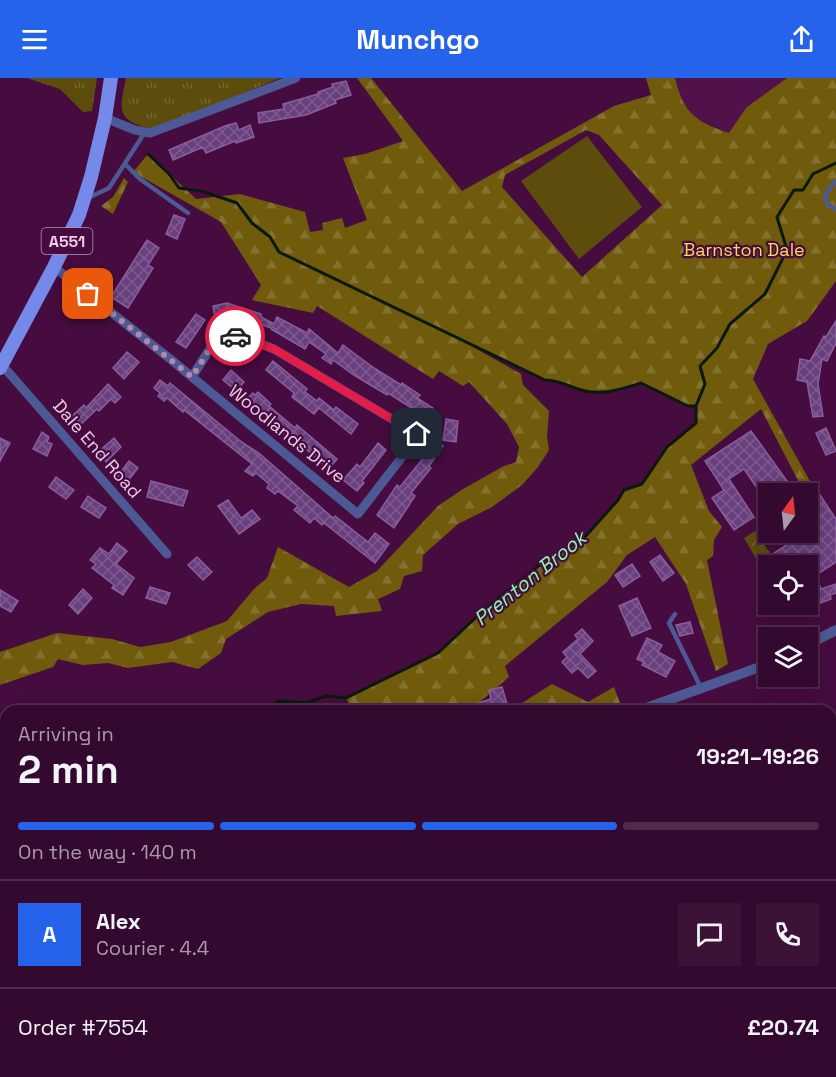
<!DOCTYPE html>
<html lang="en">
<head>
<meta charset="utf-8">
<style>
	:root { --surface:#34092f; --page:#3c1237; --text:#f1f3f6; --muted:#a99aaa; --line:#4e2a4b; --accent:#2563eb }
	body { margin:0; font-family:"Space Grotesk",sans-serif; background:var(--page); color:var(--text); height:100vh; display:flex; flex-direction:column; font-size:22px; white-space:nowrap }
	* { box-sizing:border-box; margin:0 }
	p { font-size:20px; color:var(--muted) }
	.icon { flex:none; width:33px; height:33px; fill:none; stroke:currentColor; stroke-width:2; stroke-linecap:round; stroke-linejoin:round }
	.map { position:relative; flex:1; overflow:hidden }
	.panel { position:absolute; left:0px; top:627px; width:837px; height:372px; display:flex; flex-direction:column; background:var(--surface); border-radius:18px 18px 0 0; box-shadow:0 3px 15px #0003,0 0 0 2px var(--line) }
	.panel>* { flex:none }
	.needle { width:39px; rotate:15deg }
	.controls { position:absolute; left:758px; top:405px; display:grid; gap:12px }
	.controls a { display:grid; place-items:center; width:60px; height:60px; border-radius:0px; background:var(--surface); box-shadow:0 3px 15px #0003,0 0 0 2px var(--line); font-size:30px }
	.pin { position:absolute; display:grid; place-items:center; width:51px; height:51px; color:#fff; margin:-26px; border-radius:12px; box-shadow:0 3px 9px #0006 }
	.courier { position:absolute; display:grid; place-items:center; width:60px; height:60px; margin:-30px; border:4px solid #e11d48; border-radius:50%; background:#fff; color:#222; box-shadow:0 2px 8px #0007 }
	.headline em { font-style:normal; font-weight:700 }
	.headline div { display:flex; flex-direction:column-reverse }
	.headline { display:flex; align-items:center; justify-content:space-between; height:102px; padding:0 18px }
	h1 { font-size:39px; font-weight:700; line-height:45px }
	.bar { display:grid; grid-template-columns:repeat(4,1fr); gap:9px 6px; align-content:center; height:72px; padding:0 18px }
	.bar i { height:8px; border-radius:4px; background:var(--line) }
	.bar .active { background:var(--accent) }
	.bar p { grid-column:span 4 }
	.line { display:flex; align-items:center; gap:15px; padding:0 18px; border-top:2px solid var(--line) }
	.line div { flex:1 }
	.round { display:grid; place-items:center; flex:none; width:63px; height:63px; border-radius:0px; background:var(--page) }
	header { display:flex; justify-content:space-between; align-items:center; height:78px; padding:0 18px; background:var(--accent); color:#fff; font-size:27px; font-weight:700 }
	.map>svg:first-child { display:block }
	.built { fill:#51114a }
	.grass { fill:url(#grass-tufts) }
	.forest { fill:url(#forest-firs); fill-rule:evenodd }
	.park { fill:url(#park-crowns) }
	.pitch { fill:#5d4d0d }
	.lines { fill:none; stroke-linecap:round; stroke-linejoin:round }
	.stream { stroke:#09190e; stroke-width:3 }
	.building { fill:url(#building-cross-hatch); stroke:#885e9f; stroke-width:1.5 }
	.service { stroke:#4c5994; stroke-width:4.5 }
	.minor { stroke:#4c5994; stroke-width:9 }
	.tertiary { stroke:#4c5994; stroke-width:10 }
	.primary { stroke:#7589ea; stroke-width:14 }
	.done { stroke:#b388ac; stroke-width:6; stroke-dasharray:0 10.8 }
	.route { stroke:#e11d48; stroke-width:8 }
	.labels { text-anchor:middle; stroke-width:4.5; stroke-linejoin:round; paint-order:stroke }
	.shield { fill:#460c3f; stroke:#bc92b5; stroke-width:1.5 }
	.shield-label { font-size:16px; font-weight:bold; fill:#eecbe7 }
	.park-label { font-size:18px; fill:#fcd758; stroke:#460c3f }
	.street-label { font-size:18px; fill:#eecbe7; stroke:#460c3f }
	.water-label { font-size:20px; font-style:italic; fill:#8afbaf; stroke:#460c3f }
</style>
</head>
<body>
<header><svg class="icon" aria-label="menu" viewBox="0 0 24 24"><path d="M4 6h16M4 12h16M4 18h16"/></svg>Munchgo<svg class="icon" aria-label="share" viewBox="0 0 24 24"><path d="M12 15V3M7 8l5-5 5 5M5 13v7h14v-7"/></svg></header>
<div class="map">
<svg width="836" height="999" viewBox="0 0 836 999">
	<defs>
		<pattern id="grass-tufts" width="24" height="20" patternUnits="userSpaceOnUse" patternTransform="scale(1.5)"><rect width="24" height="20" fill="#5d4d0d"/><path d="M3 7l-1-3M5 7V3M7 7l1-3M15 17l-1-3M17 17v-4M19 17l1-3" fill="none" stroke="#756530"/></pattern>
		<pattern id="forest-firs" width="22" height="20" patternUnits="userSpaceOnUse" patternTransform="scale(1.5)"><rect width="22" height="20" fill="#6f5b0b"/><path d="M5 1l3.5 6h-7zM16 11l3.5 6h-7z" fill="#84712f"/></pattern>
		<pattern id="park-crowns" width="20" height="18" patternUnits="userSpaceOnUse" patternTransform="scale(1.5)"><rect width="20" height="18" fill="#5d4d0d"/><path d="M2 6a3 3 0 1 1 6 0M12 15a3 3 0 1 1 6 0" fill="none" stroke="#756530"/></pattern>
		<pattern id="building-cross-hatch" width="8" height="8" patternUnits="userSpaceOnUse" patternTransform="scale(1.5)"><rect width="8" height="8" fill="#68407e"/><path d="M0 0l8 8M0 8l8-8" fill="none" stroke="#7e5a90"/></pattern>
	</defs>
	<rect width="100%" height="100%" fill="#460c3f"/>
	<!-- built -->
	<path class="built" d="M 656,0 L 836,0 L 734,86 Z"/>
	<!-- grass -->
	<path class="grass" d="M 27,0 L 97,0 L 92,33 L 83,34 L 60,11 Z
		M 126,0 L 280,0 L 154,52 C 116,41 119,36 126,0 Z
		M 328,993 L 515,993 L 510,999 L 317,999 Z"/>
	<!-- forest -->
	<path class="forest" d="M 357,0 L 371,0 L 462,113 L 614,28 L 651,17 L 646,0 L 675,0 C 683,34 695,44 729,55 L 746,30 L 787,0 L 836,0 L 836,203 L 807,243 L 768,266 L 753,301 L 811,405 L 803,412 L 761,331 L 691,387 L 709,433 L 722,449 L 714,462 L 713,478 L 707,482 L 728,586 L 716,593 L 686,506 L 655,459 L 627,477 L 607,504 L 505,588 L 509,599 L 469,633 L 353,633 L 346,620 L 438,575 L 486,530 L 541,486 L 584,460 L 618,422 L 624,412 L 642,406 L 667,369 L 696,345 L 696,328 L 688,328 L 641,305 C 621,311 602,318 581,312 C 568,308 559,302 545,302 L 457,260 L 521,296 L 523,307 L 549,333 L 547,358 L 549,372 L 538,389 L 522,407 L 492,429 L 458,446 L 423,477 L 422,493 L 404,498 L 400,511 L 378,521 L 382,533 L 336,538 L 334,528 L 301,526 L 268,534 L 226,561 L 221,575 L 198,591 L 172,584 L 128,590 L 108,585 L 83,587 L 58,581 L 53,589 L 0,607 L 0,574 L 57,555 L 112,561 L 140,569 L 171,564 L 227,543 L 254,511 L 267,500 L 278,469 L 349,509 L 377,493 L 438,428 L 463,411 L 504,388 L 516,384 L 519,369 L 507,346 L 469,304 L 463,308 L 439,293 L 433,301 L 317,228 L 313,235 L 252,222 L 261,207 L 221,144 L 133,94 L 148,76 L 196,121 L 240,116 L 305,134 L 310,154 L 323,152 L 322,145 L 342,140 L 345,150 L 367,142 L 343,80 L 365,76 L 403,63 ZM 586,52 L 599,57 L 662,127 L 582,199 L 502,109 L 505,97 Z
		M 124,100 L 128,104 L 113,136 L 101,128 L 113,119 Z
		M 552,606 L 588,624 L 614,609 L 620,625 L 603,633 L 518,633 L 519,627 Z
		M 0,671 L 6,672 L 6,715 L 0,715 Z"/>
	<!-- park -->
	<path class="park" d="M 755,453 L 778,487 L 768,488 L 768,501 L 744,460 Z"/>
	<!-- pitch -->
	<path class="pitch" d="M 587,58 L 642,129 L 579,181 L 521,103 Z
		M 768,432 L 768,454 L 789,455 L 772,465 L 755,440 Z"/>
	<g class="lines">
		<!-- stream -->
		<path class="stream" d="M 148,76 L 169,96 L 179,110 L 202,113 L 237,125 L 252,145 L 270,159 L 279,174 L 545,302 C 559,302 568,308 581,312 C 602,318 621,311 641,305 L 688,328 L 696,328
			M 265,633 L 279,623 L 306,625 L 326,618 L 346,620 L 438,575 L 486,530 L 541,486 L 584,460 L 618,422 L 624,412 L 642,406 L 667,369 L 696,345 L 696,328 L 705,306 L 700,288 L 717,270 L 730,246 L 765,216 L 787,172 L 777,139 L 794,112 L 803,112 L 813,96 L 836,85
			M 0,671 L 6,671"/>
	</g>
	<!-- building -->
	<path class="building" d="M 346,3 L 351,17 L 335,22 L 336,25 L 306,37 L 259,45 L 258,35 L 284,31 L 283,26 L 318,16 L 318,14 L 333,9 L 332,6 Z
		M 236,45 L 239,52 L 250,47 L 254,59 L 236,65 L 235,63 L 206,75 L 203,69 L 173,82 L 169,72 L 225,48 Z
		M 174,137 L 185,141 L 177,161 L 166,156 Z
		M 147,162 L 159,170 L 148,187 L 153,190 L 128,230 L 111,219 Z
		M 227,225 L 261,236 L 261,239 L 274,246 L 277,239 L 307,255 L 309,251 L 338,275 L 343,267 L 374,290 L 401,307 L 402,305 L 420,317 L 417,320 L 433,330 L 427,340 L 388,315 L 387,317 L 354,297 L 333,282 L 331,286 L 322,280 L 326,276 L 309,264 L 305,271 L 271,251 L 271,250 L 229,236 L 215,239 L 213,228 Z
		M 196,236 L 205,242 L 186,270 L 176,264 Z
		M 836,243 L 836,265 L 827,283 L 822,281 L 818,306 L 823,338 L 813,339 L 807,304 L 797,302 L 800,281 L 810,283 L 824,258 L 826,259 Z
		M 127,274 L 139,284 L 124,301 L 113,290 Z
		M 273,283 L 307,311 L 305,314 L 317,323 L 319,320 L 334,332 L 336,329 L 358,346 L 351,356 L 319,330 L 314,336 L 292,319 L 294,315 L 266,292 Z
		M 231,292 L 244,304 L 236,313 L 223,302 Z
		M 160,302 L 168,308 L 170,305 L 239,362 L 260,376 L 333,440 L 335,438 L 368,464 L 375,455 L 389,466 L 375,485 L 324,445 L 322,447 L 314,440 L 310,445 L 294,432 L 298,428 L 278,413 L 275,416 L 267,410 L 269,406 L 256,395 L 253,398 L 245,393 L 252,386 L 184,332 L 183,334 L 167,320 L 164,323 L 158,318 L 160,315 L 154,310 Z
		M 108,306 L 121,319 L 115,325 L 111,321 L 99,333 L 97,331 L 78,349 L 70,340 L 84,327 L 86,330 Z
		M 258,314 L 271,326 L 269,328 L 295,350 L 297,347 L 337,381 L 329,391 L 285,353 L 283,356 L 267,342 L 269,339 L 248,320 L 253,315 L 255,317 Z
		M 446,341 L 458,343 L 456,364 L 443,362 Z
		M 826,350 L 836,373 L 826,377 L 816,355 Z
		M 751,353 L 792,410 L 784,416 L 768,416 L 768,426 L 744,391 L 729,401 L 754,439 L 734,452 L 712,420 L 724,412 L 705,383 Z
		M 42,354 L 49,359 L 47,364 L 52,366 L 47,378 L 33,371 Z
		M 0,360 L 10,365 L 0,383 Z
		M 114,360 L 121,369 L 106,384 L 98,374 Z
		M 434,362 L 443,368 L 429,388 L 431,390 L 411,415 L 415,418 L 394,450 L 377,437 L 397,407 L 400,409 L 425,378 L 423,378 Z
		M 378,365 L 386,372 L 362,403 L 364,405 L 357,413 L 343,402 L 357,386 L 360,389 Z
		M 129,383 L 138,390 L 125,407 L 116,400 Z
		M 56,399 L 74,412 L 66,421 L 49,409 Z
		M 151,403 L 188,413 L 183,428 L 147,419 Z
		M 816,411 L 836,441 L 836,484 L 816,497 L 821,511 L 836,506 L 836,515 L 830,517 L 831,521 L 815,527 L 807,507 L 807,488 L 778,488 L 771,477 L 818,447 L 816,445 L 820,442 L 807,423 L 807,417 Z
		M 88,418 L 106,430 L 99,440 L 81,429 Z
		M 228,422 L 241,440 L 252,432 L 260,441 L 239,456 L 218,428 Z
		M 117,465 L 127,473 L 116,486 L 134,500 L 123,517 L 112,510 L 114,507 L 92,490 L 96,486 L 90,482 L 100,470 L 109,476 Z
		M 660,477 L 674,495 L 663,503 L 650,484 Z
		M 197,479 L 212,494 L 203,502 L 188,487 Z
		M 632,486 L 640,498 L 623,509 L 615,497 Z
		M 150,509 L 170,515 L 166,526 L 146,520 Z
		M 83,511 L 92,520 L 78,536 L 69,527 Z
		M 0,512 L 18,523 L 11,534 L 0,528 Z
		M 637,520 L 651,550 L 632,558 L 619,528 Z
		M 690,544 L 693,555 L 680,558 L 676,547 Z
		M 582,551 L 593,563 L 580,576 L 596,593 L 588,600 L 578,590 L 572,595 L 562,584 L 567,579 L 563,574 L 578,561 L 575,557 Z
		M 647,560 L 662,567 L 658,574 L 675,583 L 666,599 L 642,587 L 644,584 L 637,581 Z
		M 502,609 L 509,633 L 481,633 L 478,625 L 491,621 L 489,612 Z"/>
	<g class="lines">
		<!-- service -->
		<path class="service" d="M 125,86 L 140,101 L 188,135
			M 836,103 L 825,116 L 827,126 L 836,131
			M 88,120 L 109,110 L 145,54
			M 675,536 L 669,545 L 701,610
			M 763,568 L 768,586"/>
		<!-- minor -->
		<path class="minor" d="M 105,40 L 135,52 L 150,55 L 296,0
			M 54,189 L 174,284 L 192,299 L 358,436 L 402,379 L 417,356 L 274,271 L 237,257 L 216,261 L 192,299
			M 2,287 L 167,476"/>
		<!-- tertiary -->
		<path class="tertiary" d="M 807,567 L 836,552
			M 638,633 L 768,586
			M 67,999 L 76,993"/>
		<!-- primary -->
		<path class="primary" d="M 0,290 L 54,189 L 79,137 L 91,99 L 105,40 L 111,0"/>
	</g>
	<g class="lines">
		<!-- done -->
		<path class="done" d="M 88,216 L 192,299 L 216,261 L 235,258"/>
		<!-- route -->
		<path class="route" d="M 235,258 L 274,271 L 417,356"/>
	</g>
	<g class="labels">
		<!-- shield labels -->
		<rect class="shield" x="41.5" y="150" width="51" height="26" rx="4.5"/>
		<g class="shield-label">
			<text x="67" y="169">A551</text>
		</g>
		<!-- park labels -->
		<g class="park-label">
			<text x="744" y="178">Barnston Dale</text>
		</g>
		<!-- street labels -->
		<g class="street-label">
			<text transform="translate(287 356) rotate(39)" y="6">Woodlands Drive</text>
			<text transform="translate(97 371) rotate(49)" y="6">Dale End Road</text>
		</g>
		<!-- water labels -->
		<g class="water-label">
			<text transform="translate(530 500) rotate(-39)" y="7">Prenton Brook</text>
		</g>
	</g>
</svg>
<div class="controls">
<a><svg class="needle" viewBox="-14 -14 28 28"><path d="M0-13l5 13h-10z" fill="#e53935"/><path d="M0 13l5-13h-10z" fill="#a99aaa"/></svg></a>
<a><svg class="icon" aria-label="locate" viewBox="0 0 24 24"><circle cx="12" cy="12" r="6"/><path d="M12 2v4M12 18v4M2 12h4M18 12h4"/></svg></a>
<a><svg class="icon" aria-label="layers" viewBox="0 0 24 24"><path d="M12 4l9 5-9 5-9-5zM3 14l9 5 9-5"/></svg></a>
</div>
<div class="pin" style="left:88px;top:216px;background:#ea580c"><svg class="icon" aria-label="bag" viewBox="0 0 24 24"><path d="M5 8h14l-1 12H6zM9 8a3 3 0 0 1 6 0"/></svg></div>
<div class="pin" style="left:417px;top:356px;background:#1f2937"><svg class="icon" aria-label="home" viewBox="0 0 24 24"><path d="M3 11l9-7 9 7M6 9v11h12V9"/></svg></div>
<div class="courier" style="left:235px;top:258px"><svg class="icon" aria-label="car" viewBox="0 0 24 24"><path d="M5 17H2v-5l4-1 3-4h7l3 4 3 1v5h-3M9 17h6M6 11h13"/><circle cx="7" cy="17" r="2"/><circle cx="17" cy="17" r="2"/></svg></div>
<section class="panel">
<div class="headline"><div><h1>2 min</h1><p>Arriving in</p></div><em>19:21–19:26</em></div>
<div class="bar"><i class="active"></i><i class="active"></i><i class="active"></i><i></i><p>On the way · 140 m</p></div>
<div class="line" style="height:108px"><b class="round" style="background:var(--accent);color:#fff">A</b><div><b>Alex</b><p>Courier · 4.4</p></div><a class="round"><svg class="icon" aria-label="chat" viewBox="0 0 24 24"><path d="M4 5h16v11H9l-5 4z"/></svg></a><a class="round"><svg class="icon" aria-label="phone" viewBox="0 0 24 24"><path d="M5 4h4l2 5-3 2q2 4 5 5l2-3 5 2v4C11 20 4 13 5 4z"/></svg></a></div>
<div class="line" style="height:78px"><div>Order #7554</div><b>£20.74</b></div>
</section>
</div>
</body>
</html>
